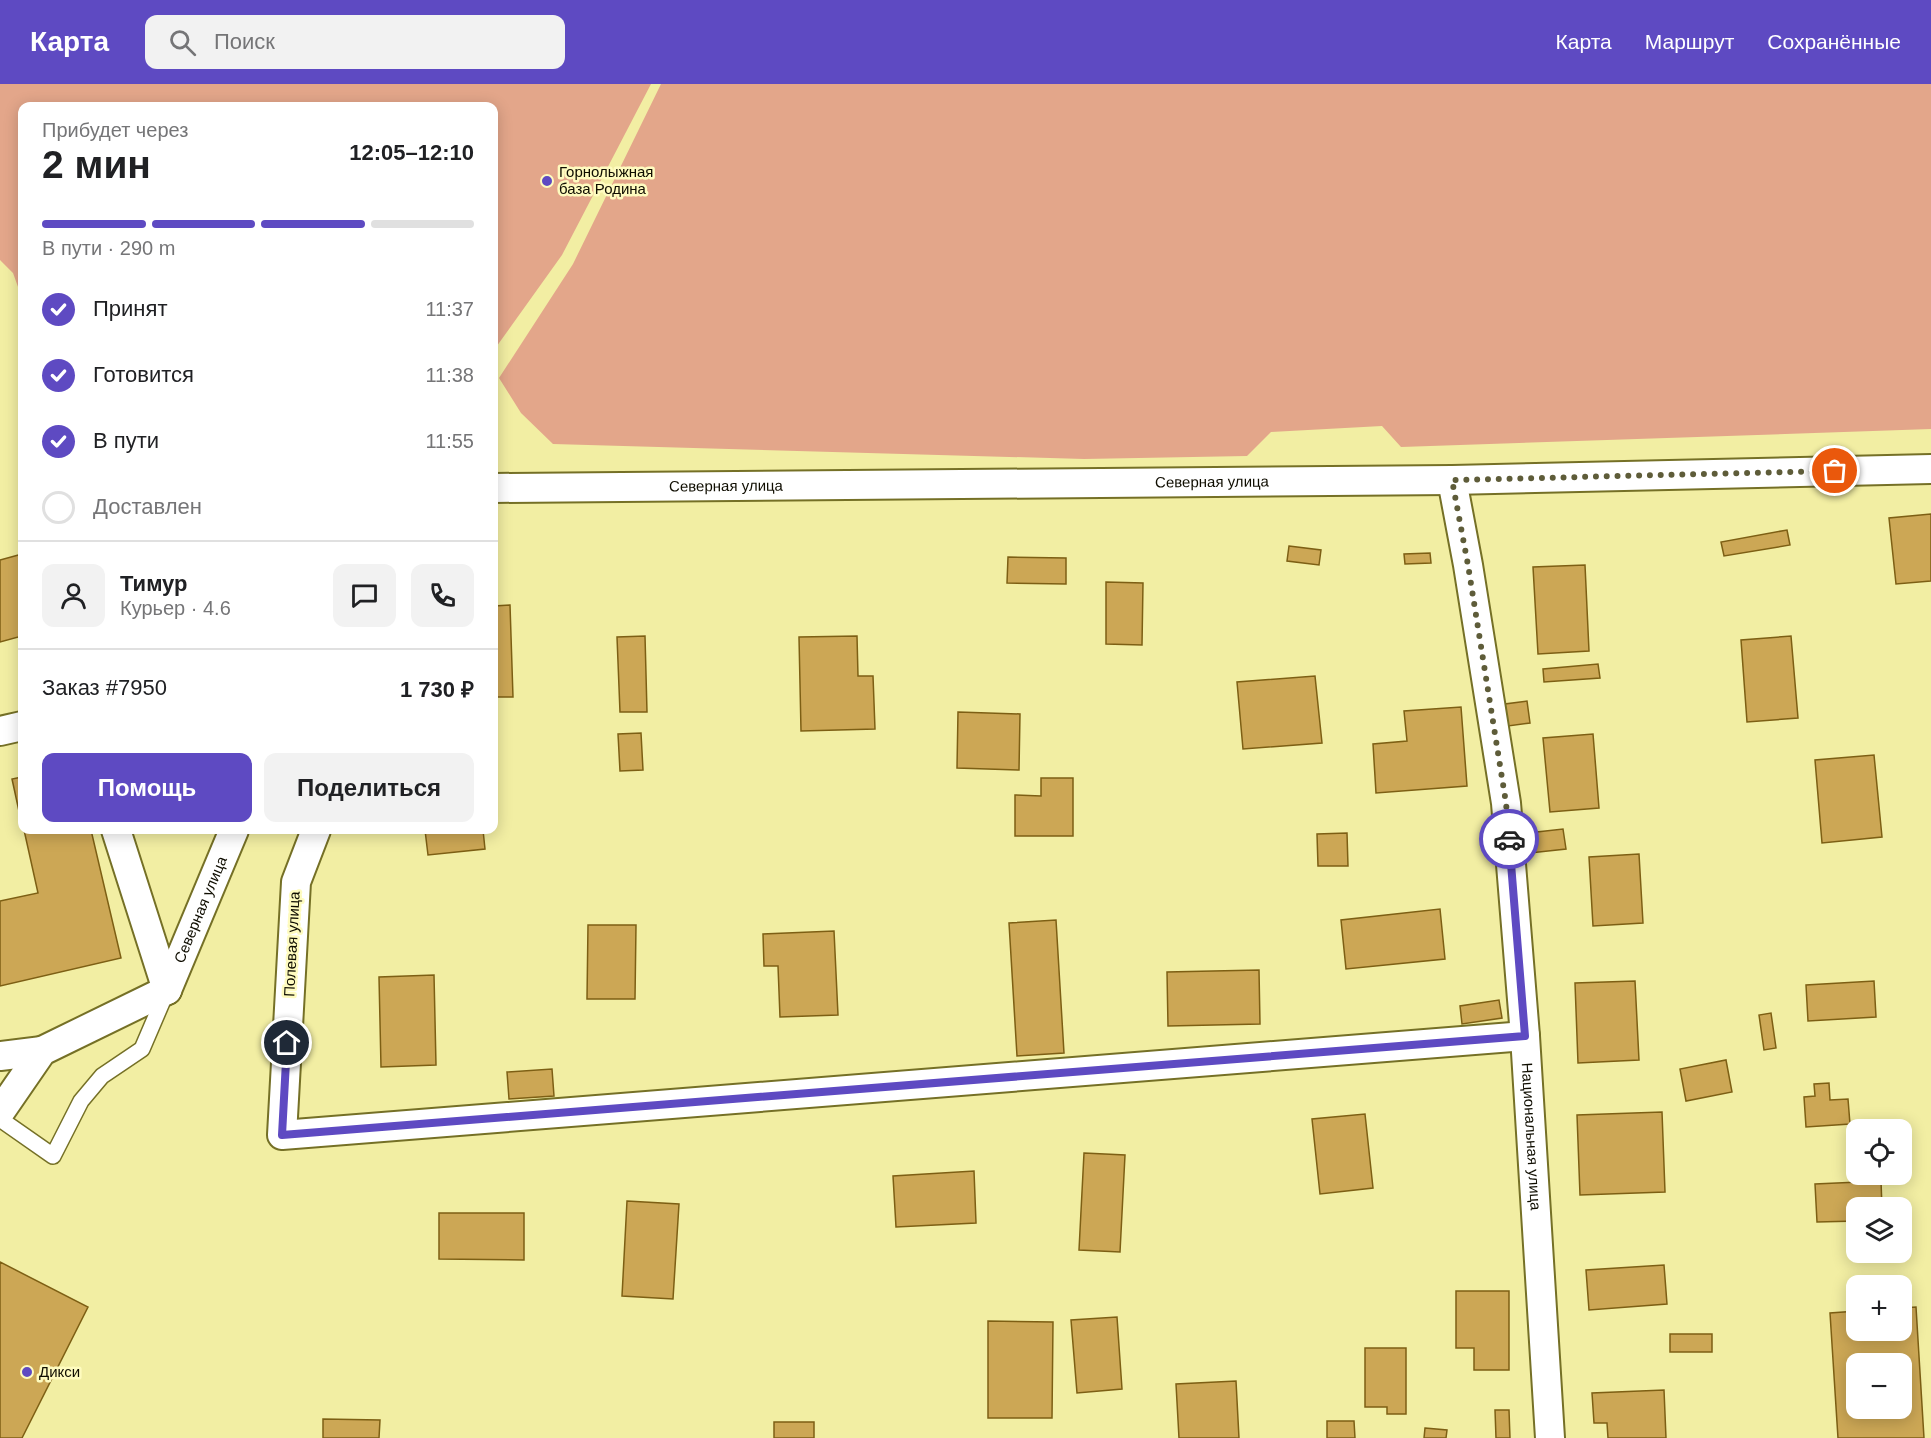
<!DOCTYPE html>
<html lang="ru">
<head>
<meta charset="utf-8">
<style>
	:root { --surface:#fff; --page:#f2f2f2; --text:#202124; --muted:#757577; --line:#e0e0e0; --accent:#5e4ac2 }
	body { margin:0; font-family:Helvetica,sans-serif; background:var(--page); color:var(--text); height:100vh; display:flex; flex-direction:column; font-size:22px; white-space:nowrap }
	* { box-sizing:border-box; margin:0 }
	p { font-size:20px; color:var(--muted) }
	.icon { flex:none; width:33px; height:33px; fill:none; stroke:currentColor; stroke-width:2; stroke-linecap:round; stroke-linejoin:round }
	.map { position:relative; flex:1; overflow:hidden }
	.details { position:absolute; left:18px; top:18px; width:480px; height:732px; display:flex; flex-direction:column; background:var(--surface); border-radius:12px; box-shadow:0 3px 15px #0003 }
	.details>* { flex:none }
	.buttons { position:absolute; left:1846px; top:1035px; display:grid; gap:12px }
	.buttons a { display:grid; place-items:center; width:66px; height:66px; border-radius:12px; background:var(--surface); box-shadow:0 3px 15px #0003; font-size:30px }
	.pin { position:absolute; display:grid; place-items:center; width:51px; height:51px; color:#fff; margin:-26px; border:3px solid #fff; border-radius:50%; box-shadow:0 2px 6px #0007 }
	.courier { position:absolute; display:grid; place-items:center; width:60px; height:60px; margin:-30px; border:4px solid #5e4ac2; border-radius:50%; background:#fff; color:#222; box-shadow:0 2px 8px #0007 }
	.headline em { font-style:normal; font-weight:700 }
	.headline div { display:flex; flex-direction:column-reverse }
	.headline { display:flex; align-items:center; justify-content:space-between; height:102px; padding:0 24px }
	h1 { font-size:39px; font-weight:700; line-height:45px }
	.bar { display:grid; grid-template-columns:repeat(4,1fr); gap:9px 6px; align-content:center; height:72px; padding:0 24px }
	.bar i { height:8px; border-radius:4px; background:var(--line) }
	.bar .current { background:var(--accent) }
	.bar p { grid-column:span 4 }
	.line { display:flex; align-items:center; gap:15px; padding:0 24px; border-top:2px solid var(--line) }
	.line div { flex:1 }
	.round { display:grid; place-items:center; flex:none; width:63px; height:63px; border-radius:12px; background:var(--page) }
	ol { padding:0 24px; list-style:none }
	li { display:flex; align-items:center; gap:18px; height:66px }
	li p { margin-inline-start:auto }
	li .icon { padding:6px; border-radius:50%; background:var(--accent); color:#fff; stroke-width:4 }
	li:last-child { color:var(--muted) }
	li i { width:33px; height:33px; border:3px solid var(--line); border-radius:50% }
	.button { display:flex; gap:12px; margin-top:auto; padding:12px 24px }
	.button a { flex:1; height:69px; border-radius:12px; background:var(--accent); color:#fff; font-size:24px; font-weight:700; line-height:69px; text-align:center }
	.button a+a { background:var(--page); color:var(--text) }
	header { display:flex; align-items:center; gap:36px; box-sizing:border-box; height:84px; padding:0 30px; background:var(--accent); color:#fff }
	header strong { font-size:28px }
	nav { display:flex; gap:33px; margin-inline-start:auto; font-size:21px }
	.search { width:420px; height:54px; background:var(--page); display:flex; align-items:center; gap:15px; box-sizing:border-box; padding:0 21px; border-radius:12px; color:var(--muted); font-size:22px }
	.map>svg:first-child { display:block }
	.green { fill:#e3a68a }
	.building { fill:#cca755; stroke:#7d5f14; stroke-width:1.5; fill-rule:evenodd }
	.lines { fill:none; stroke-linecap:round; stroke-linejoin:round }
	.service-casing { stroke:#757026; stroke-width:18 }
	.minor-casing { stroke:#757026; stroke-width:32 }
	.service { stroke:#fff; stroke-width:15 }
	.minor { stroke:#fff; stroke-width:28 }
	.done { stroke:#5e5c39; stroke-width:6; stroke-dasharray:0 10.8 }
	.route { stroke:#5e4ac2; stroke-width:8 }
	.poi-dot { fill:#5e4ac2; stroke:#fefbbf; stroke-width:2 }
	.labels { text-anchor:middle; stroke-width:5; stroke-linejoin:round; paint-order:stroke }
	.poi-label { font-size:15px; fill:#0f0d00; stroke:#fefbbf; text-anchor:start }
	.street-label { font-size:15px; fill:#0f0d00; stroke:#fefbbf }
</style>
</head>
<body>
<header>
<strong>Карта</strong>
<div class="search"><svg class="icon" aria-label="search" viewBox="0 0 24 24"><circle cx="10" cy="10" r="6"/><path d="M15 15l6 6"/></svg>Поиск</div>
<nav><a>Карта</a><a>Маршрут</a><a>Сохранённые</a></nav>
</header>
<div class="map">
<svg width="1931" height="1354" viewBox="0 0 1931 1354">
	<rect width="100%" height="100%" fill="#f2eea3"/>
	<!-- green -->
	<path class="green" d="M 0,0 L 651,0 L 562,171 L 494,266 L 494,22 L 22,22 L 22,214 L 13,189 L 0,176 Z
		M 661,0 L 1931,0 L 1931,345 L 1401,363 L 1382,342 L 1271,348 L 1247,372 L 1084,375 L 553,360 L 521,329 L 499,294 L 573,180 Z"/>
	<!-- building -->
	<path class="building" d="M 1931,430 L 1931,497 L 1896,500 L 1889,434 Z
		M 1787,446 L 1790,461 L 1724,472 L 1721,458 Z
		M 1289,462 L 1321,466 L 1319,481 L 1287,477 Z
		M 1430,469 L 1431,479 L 1405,480 L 1404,470 Z
		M 22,470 L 22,552 L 0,558 L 0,476 Z
		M 1008,473 L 1066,474 L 1066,500 L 1007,499 Z
		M 1585,481 L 1589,567 L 1538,570 L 1533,483 Z
		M 1106,498 L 1143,499 L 1142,561 L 1106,560 Z
		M 510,521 L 513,613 L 494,613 L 494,522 Z
		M 645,552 L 647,628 L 620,628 L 617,553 Z
		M 857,552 L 858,592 L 873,592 L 875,645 L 801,647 L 799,553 Z
		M 1791,552 L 1798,634 L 1747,638 L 1741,556 Z
		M 1598,580 L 1600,594 L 1544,598 L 1543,585 Z
		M 1315,592 L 1322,659 L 1243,665 L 1237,598 Z
		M 1527,617 L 1530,639 L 1508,642 L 1505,620 Z
		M 1461,623 L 1467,702 L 1376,709 L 1373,660 L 1407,657 L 1404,627 Z
		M 958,628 L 1020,630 L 1019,686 L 957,684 Z
		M 641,649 L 643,686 L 620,687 L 618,650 Z
		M 1593,650 L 1599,724 L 1550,728 L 1543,654 Z
		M 1874,671 L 1882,753 L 1822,759 L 1815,676 Z
		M 22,693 L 22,741 L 12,695 Z
		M 1041,694 L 1073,694 L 1073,752 L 1015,752 L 1015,711 L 1041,712 Z
		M 1563,745 L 1566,765 L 1530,769 L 1528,749 Z
		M 24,746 L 91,746 L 121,874 L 0,902 L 0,817 L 38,809 Z
		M 425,746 L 483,746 L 485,765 L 428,771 Z
		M 1347,749 L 1348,782 L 1318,782 L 1317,750 Z
		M 1639,770 L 1643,839 L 1593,842 L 1589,773 Z
		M 1440,825 L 1445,875 L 1346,885 L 1341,836 Z
		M 1056,836 L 1064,969 L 1017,972 L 1009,839 Z
		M 588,841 L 636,841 L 635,915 L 587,915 Z
		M 834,847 L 838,931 L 780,933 L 778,882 L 764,882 L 763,850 Z
		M 1259,886 L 1260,940 L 1168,942 L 1167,888 Z
		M 434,891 L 436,981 L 381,983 L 379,893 Z
		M 1635,897 L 1639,976 L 1578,979 L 1575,899 Z
		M 1874,897 L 1876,933 L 1808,937 L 1806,901 Z
		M 1499,916 L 1502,934 L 1462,940 L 1460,922 Z
		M 1771,929 L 1776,964 L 1764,966 L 1759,931 Z
		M 1726,976 L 1732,1008 L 1686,1017 L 1680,985 Z
		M 552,985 L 554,1012 L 509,1015 L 507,988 Z
		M 1829,999 L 1830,1016 L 1848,1015 L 1850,1040 L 1806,1043 L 1804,1013 L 1815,1012 L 1814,1000 Z
		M 1662,1028 L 1665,1108 L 1580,1111 L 1577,1031 Z
		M 1365,1030 L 1373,1104 L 1320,1110 L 1312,1035 Z
		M 1084,1069 L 1125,1071 L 1120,1168 L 1079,1166 Z
		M 974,1087 L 976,1139 L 896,1143 L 893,1092 Z
		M 1881,1097 L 1882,1124 L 1857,1124 L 1857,1137 L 1817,1138 L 1815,1100 Z
		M 627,1117 L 679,1120 L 673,1215 L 622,1212 Z
		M 439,1129 L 524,1129 L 524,1176 L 439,1175 Z
		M 0,1178 L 88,1223 L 22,1354 L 0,1354 Z
		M 1664,1181 L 1667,1220 L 1589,1226 L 1586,1186 Z
		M 1456,1207 L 1509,1207 L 1509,1286 L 1474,1286 L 1474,1264 L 1456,1264 Z
		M 1916,1223 L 1924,1354 L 1838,1354 L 1830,1229 L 1857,1227 L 1857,1246 L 1902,1246 L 1902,1224 ZM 1857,1280 L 1902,1280 L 1902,1324 L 1857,1324 Z
		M 1117,1233 L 1122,1305 L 1077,1309 L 1071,1236 Z
		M 988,1237 L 1053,1238 L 1052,1334 L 988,1334 Z
		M 1670,1250 L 1712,1250 L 1712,1268 L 1670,1268 Z
		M 1365,1264 L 1406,1264 L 1406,1330 L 1387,1330 L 1387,1323 L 1365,1323 Z
		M 1236,1297 L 1239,1354 L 1179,1354 L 1176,1300 Z
		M 1664,1306 L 1666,1354 L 1608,1354 L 1607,1339 L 1594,1339 L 1592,1309 Z
		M 1495,1326 L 1509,1326 L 1510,1354 L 1496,1354 Z
		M 323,1335 L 380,1336 L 379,1354 L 323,1354 Z
		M 1327,1337 L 1354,1337 L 1355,1354 L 1327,1354 Z
		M 774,1338 L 814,1338 L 814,1354 L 774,1354 Z
		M 1425,1344 L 1447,1346 L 1446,1354 L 1424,1354 Z"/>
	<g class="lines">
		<defs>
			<path id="service" d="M 0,1035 L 53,1072 L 81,1017 L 102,992 L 142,965 L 166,909"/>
			<g id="minor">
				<path id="s1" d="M 1452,396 L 1468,481 L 1506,719 L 1525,952 L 1550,1354"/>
				<path id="s2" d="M 494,404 L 1452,396 L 1931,385"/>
				<path d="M 0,647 L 22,642"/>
				<path d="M 116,746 L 167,906"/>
				<path d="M 316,746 L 296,798 L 282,1051 L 1525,952"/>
				<path id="s3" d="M 167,906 L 234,746"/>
				<path d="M 0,972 L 42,967"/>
				<path d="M 0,1028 L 42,967 L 167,906"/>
			</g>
		</defs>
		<!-- service casing -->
		<use href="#service" class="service-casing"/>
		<!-- minor casing -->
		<use href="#minor" class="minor-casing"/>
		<!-- service -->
		<use href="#service" class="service"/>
		<!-- minor -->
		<use href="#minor" class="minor"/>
	</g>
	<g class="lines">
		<!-- done -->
		<path class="done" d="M 1509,755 L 1506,719 L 1468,481 L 1452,396 L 1835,387"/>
		<!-- route -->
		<path class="route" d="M 287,959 L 282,1051 L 1525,952 L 1509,755"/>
	</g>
	<!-- markers -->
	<g class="poi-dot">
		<circle cx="547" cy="97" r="6"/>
		<circle cx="27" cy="1288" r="6"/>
	</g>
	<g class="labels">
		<!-- poi labels -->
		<g class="poi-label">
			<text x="559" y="93">Горнолыжная<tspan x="559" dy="17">база Родина</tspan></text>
			<text x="39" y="1293">Дикси</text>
		</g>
		<!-- street labels -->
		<g class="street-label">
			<text dy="5" stroke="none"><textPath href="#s2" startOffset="718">Северная улица</textPath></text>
			<text dy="5" stroke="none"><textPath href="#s2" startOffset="232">Северная улица</textPath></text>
			<text dy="5" stroke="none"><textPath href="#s3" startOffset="87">Северная улица</textPath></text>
			<text transform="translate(292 860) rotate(-87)" y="5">Полевая улица</text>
			<text dy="5" stroke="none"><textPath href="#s1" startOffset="662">Национальная улица</textPath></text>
		</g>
	</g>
</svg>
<div class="buttons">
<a><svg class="icon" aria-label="locate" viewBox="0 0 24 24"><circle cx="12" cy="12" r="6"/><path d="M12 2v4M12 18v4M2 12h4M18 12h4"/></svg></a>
<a><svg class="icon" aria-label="layers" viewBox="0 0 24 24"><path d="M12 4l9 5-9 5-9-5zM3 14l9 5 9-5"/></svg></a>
<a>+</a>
<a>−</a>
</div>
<div class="pin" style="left:1835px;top:387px;background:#ea580c"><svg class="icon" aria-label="bag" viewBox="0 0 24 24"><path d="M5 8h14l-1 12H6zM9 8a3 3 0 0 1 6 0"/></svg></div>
<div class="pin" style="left:287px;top:959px;background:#1f2937"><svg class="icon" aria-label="home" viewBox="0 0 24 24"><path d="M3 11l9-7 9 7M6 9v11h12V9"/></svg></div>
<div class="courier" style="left:1509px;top:755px"><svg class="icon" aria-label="car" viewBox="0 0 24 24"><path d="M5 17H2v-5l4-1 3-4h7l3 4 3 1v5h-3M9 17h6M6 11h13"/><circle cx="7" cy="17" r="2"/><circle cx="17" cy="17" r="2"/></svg></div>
<section class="details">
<div class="headline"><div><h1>2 мин</h1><p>Прибудет через</p></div><em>12:05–12:10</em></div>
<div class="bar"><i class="current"></i><i class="current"></i><i class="current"></i><i></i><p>В пути · 290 m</p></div>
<ol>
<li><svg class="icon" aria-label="check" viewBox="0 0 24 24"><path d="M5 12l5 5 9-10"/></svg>Принят<p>11:37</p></li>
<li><svg class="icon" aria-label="check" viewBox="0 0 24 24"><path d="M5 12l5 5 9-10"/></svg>Готовится<p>11:38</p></li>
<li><svg class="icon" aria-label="check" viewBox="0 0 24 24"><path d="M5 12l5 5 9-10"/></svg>В пути<p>11:55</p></li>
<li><i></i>Доставлен</li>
</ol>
<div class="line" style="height:108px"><a class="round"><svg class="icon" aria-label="person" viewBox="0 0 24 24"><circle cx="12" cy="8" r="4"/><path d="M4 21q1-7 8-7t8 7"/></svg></a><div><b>Тимур</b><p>Курьер · 4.6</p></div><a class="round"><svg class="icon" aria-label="chat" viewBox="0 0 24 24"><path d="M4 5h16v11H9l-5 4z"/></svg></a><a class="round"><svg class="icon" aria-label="phone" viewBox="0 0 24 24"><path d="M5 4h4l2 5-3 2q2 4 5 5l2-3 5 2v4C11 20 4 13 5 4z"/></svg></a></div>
<div class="line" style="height:78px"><div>Заказ #7950</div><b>1 730 ₽</b></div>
<div class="button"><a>Помощь</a><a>Поделиться</a></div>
</section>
</div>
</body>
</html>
